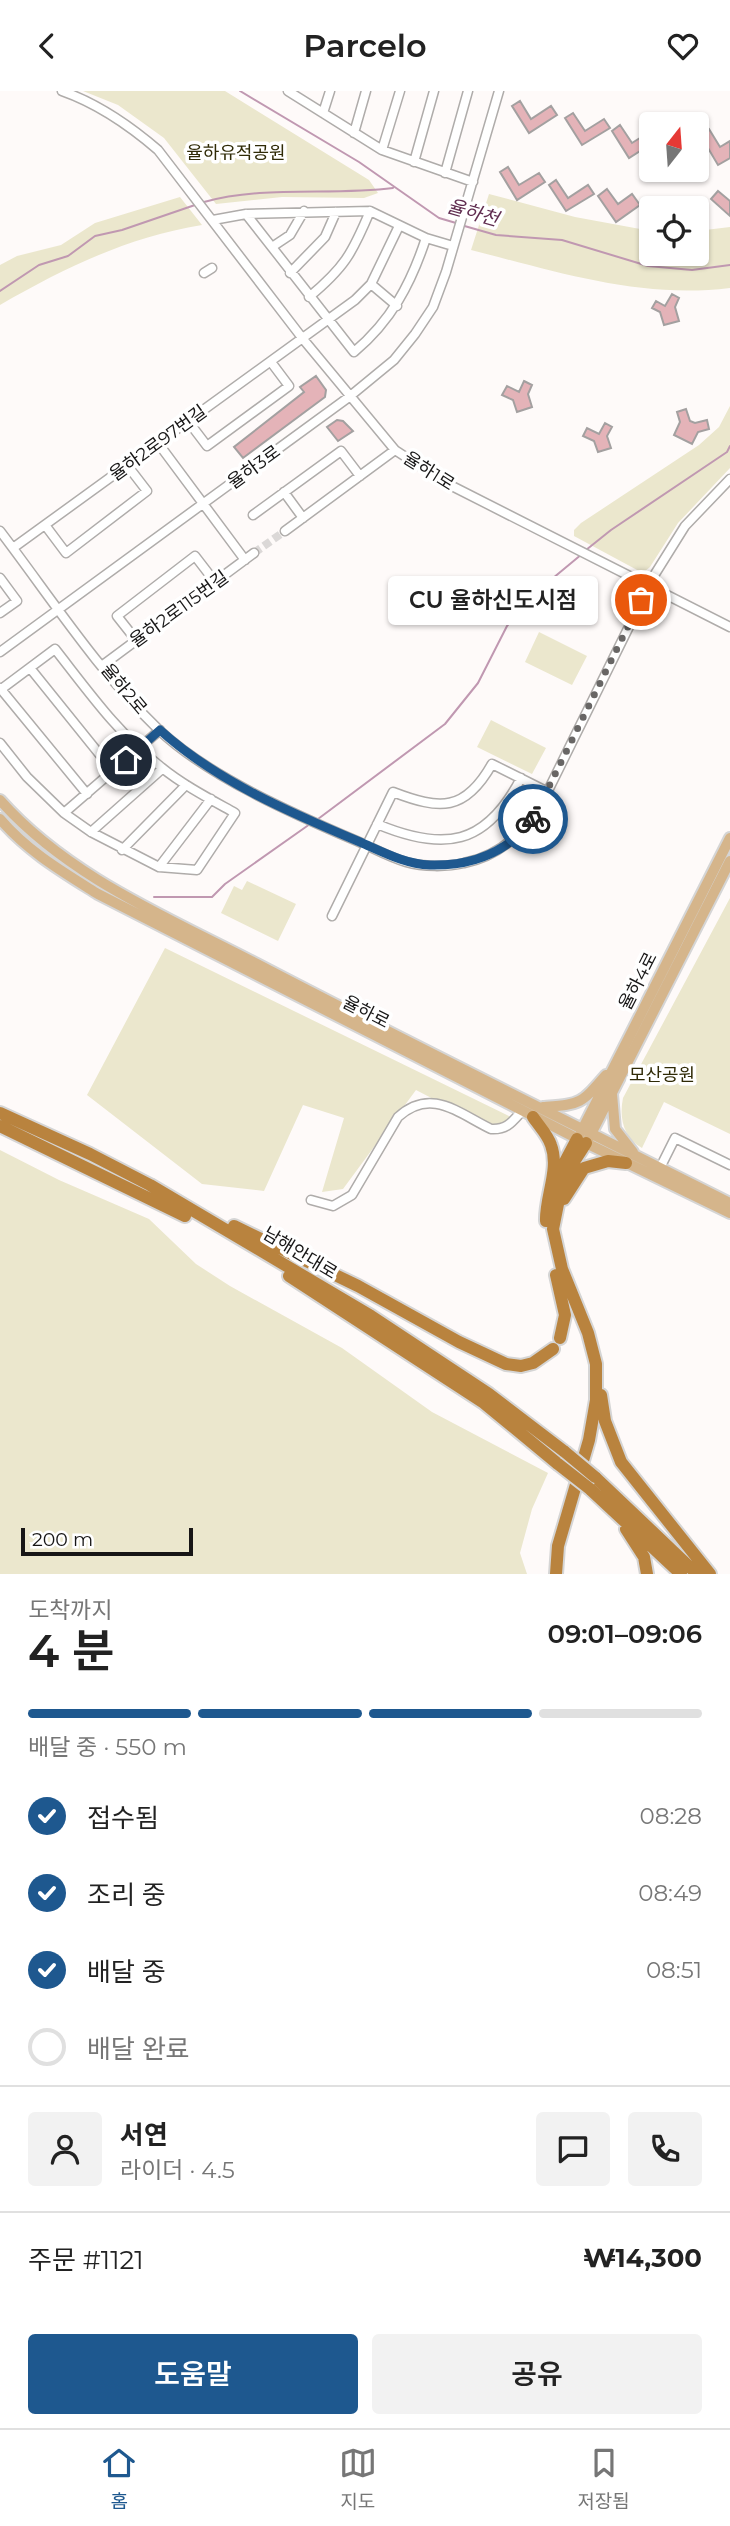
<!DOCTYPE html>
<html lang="ko">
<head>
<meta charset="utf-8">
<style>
	:root { --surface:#fff; --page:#f2f2f2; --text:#222; --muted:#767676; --line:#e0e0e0; --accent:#1e588f }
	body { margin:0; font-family:Montserrat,"Noto Sans KR",sans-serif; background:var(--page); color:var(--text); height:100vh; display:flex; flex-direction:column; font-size:26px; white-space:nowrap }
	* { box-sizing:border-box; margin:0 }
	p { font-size:23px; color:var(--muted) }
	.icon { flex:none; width:38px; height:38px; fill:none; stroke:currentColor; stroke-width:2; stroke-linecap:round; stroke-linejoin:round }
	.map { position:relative; height:1483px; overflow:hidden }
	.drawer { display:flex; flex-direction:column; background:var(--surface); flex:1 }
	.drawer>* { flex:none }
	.needle { width:46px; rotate:17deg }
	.tools { position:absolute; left:639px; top:21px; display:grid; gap:14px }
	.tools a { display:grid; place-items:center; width:70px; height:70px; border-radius:7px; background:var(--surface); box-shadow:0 2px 5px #0004; font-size:35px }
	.scale { position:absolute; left:21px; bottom:18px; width:172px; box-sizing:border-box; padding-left:7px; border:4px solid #171616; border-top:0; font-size:19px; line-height:24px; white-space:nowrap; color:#171616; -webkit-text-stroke:5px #fff; paint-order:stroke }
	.pin { position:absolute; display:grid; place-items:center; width:60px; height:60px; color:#fff; margin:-30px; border:4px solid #fff; border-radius:50%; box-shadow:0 2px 7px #0007 }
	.courier { position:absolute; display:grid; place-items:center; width:70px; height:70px; margin:-35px; border:5px solid #1e588f; border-radius:50%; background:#fff; color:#222; box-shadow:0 2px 9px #0007 }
	.bubble { position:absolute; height:49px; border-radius:7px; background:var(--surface); box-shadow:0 2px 5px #0004; font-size:23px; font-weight:600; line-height:49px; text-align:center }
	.summary em { font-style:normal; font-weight:600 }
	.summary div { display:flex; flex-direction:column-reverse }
	.summary { display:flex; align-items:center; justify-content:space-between; height:119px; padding:0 28px }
	h1 { font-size:46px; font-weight:600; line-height:52px }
	.bar { display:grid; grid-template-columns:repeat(4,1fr); gap:10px 7px; align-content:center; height:84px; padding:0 28px }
	.bar i { height:9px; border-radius:5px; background:var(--line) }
	.bar .on { background:var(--accent) }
	.bar p { grid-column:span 4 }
	.line { display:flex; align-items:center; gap:18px; padding:0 28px; border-top:2px solid var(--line) }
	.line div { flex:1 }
	.round { display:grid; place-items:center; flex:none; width:74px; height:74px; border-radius:7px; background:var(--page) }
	ol { padding:0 28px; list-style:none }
	li { display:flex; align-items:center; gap:21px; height:77px }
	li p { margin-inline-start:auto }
	li .icon { padding:7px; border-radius:50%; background:var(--accent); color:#fff; stroke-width:4 }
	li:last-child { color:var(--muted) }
	li i { width:38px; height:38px; border:4px solid var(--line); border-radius:50% }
	.primary-button { display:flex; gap:14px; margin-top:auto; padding:14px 28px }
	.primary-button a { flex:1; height:80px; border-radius:7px; background:var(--accent); color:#fff; font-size:28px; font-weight:600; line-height:80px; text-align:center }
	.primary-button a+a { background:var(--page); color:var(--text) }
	header { display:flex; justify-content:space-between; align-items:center; height:91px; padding:0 28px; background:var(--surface); font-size:32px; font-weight:600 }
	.menu { display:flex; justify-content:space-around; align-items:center; height:98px; border-top:2px solid var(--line); background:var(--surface); font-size:19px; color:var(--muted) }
	.menu a { display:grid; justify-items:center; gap:4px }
	.menu .on { color:var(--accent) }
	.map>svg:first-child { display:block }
	.green { fill:#ebe7cd }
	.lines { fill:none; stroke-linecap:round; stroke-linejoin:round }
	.stream { stroke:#c098b1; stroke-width:2 }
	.building { fill:#e4b3b8; stroke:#a3a0a0; stroke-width:2 }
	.minor-tunnel { stroke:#dbd8d7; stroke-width:8; stroke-dasharray:8 4; stroke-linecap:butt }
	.minor-casing { stroke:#afacaa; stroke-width:11 }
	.major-casing { stroke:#d5d5d5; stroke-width:14 }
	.highway-casing { stroke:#d5d5d5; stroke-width:16 }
	.minor { stroke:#fff; stroke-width:8 }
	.major { stroke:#d5b58b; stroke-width:10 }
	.highway { stroke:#b9833e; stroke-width:12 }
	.highway-bridge-casing { stroke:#d5d5d5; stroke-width:16; stroke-linecap:butt }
	.highway-bridge { stroke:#b9833e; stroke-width:12 }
	.done { stroke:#686665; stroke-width:7; stroke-dasharray:0 12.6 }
	.route { stroke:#1e588f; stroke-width:9 }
	.labels { text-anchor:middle; stroke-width:7; stroke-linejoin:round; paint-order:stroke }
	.park-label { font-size:18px; fill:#2f2a06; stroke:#fff }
	.street-label { font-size:18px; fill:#171616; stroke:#fff }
	.water-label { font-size:19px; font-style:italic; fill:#602d50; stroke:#fff }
</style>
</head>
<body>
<header><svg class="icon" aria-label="back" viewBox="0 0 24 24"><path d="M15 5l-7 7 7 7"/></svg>Parcelo<svg class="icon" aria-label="heart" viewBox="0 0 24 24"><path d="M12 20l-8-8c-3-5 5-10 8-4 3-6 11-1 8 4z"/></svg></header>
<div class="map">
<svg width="730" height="1483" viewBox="0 0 730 1483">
	<rect width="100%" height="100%" fill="#fefaf9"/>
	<!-- green -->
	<path class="green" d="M 83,0 L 225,0 L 369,89 L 378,102 L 364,107 L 282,106 L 216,113 L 164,47 L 118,14 Z
		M 489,103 L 575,126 L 651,140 L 651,163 L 696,163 L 697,140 L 730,136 L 730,197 C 639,208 558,181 471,159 Z
		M 180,106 L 202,134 C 128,146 64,177 0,214 L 0,174 L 17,165 L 61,154 L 95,132 Z
		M 730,315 L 730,377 L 678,432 L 650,476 L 644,481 L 639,480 L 574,445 L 574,439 L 581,432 L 699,354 L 719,336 Z
		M 539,541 L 587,565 L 572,594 L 525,571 Z
		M 491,629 L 546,657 L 532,683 L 477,656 Z
		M 247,790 L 296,813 L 278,850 L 221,822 L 234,795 L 242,799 Z
		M 730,807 L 730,1043 L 664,1011 L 642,1057 C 623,1047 619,1026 623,1007 Z
		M 165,857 L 515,1028 L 491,1038 L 416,999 L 343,1098 L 322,1101 L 344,1027 L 303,1014 L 264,1100 L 202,1093 L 87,1004 Z
		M 0,1059 L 59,1089 L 149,1128 L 196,1173 L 230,1195 L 342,1257 L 432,1321 L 548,1382 L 532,1418 L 520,1462 L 527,1483 L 0,1483 Z"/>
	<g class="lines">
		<!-- stream -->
		<path class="stream" d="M 240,0 L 359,71 L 439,127 L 456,132
			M 204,111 C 265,94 331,105 393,97
			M 461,134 L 496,144 L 562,149 L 648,175 L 692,179 L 730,174
			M 0,200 L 39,174 L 68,165 L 95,145 L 122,139 L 195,114
			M 586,459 L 611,439 L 727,361 L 730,355
			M 318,728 L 445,633 L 478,592 L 507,535 L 535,502 L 582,463
			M 154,806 L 212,806 L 225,793 L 310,733"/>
	</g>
	<!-- building -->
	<path class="building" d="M 520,10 L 531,28 L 551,15 L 557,24 L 529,42 L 512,15 Z
		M 573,22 L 585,40 L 604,28 L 610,37 L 582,54 L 565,27 Z
		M 620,34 L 632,52 L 651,40 L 651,53 L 629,67 L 612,40 Z
		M 709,38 L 720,56 L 730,50 L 730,67 L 718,74 L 708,57 L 696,64 L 696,51 L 702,48 L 699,43 Z
		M 508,76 L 519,94 L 539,82 L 545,91 L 517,109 L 500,81 Z
		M 556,89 L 568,107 L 588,94 L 594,103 L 566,120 L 549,94 Z
		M 607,98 L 618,113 L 632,103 L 640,114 L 616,131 L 598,105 Z
		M 718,100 L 730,110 L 730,125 L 711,108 Z
		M 672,203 L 679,207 L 675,216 L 679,230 L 664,234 L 660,221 L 652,217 L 656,210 L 665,215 Z
		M 316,285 L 326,299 L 325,306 L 243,367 L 234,356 L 304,301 L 300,296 Z
		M 524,290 L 532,294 L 528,303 L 532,316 L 517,321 L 513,309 L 502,304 L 507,295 L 519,301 Z
		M 686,318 L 690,330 L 695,332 L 707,329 L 709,338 L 698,341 L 692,353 L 674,344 L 680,331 L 677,321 Z
		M 337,329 L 343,330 L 353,340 L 338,350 L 327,336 Z
		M 605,332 L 612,336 L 607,345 L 611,357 L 598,361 L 594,350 L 583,345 L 587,337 L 599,343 Z"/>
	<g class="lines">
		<!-- minor-tunnel -->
		<path class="minor-tunnel" d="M 254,462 L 285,440"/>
		<defs>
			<path id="minor" d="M 62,0 C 99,13 129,34 158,59 L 303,248 L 395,359 L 444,391 L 730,536
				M 288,0 L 382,59 L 473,91
				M 323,22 L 330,0
				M 354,42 L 366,0
				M 382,59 L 400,0
				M 414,71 L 434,0
				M 445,82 L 468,0
				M 246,123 L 354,261 C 391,230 411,193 426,147
				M 213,129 L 246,123 L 370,120 L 426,147 L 453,155
				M 272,156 L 290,144 L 304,120
				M 204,182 L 212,177
				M 290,182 L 325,146 L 336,121
				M 371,193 L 397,215
				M 309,206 C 344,177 352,163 370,120
				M 188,330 L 207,355 L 289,295 L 271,271
				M 158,352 L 245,469
				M 284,401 L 303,427
				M 253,424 L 341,360 L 360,385
				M 45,434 L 66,462 L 147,400 L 127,374
				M 0,440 C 51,507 98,580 159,639 C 209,686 294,723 357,750 C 373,757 389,766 406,771 C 423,776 447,776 464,772 C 495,766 519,746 537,722 L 655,483 L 685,435 L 730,388
				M 285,440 L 395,359
				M 13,457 L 355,209 L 371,193 L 399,135
				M 0,487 L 17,510 L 0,522
				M 136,549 L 117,525 L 195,465 L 215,491
				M 0,561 L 349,306 L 394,269 L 415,243 L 433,216 L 446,181 L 499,0
				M 103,574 L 254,462
				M 30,577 L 113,680
				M 0,597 L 87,703
				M 0,599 L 55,558 C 88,600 119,644 161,676 C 183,694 210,708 235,722 L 197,779 L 159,776 L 91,741 L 64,722 L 27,686 L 0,652
				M 64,722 L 160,639
				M 377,733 C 444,761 486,755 521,687
				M 91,741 L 162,678
				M 122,759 L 186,694
				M 159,776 L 211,708
				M 332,825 L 393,701 C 440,719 465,721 492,673 L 548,701
				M 660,1077 L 675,1047 L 730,1074
				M 311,1109 L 333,1115 L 352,1104 L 398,1026 C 431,996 458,1022 491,1038 C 507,1039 512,1031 522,1020"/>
			<path id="major" d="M 0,709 C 68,786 169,827 257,873 C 414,955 573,1033 730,1112
				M 0,728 C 27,760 63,781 98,803 L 586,1052 L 730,1122
				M 612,1003 L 615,1038 L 633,1061
				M 543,1016 C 581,1013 580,1014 606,984
				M 581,1041 L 730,747
				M 589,1047 L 730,770"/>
			<path id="highway" d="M 0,1022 L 90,1063 L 150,1094 L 371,1225 L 489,1303 L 565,1361
				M 533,1026 C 539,1035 548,1044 551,1054 C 560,1078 545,1106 546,1130
				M 0,1035 L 185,1125
				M 559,1082 L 577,1048
				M 564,1108 L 584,1077 L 608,1070 L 626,1072
				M 234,1135 L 358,1195 L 459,1251 L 506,1273 L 521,1275 L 533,1272 L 553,1258
				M 556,1184 L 565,1224 L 560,1247
				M 289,1185 L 484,1312 L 558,1373
				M 601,1304 L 605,1330 L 621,1371 L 710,1483
				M 595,1386 L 697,1483
				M 590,1398 L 681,1483
				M 626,1438 L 644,1466 L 647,1483
				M 556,1483 L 558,1455 L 589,1349 L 596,1309 L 596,1273 L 588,1242 L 562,1178 L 553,1138 L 563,1088 L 586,1052"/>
		</defs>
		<!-- minor casing -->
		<use href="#minor" class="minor-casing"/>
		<!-- major casing -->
		<use href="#major" class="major-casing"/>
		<!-- highway casing -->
		<use href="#highway" class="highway-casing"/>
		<!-- minor -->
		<use href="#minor" class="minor"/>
		<!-- major -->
		<use href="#major" class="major"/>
		<!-- highway -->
		<use href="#highway" class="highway"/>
		<defs>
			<path id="highway-bridge" d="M 565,1361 L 595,1386
				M 558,1373 L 590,1398"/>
		</defs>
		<!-- highway-bridge casing -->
		<use href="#highway-bridge" class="highway-bridge-casing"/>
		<!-- highway-bridge -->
		<use href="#highway-bridge" class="highway-bridge"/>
	</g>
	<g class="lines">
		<!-- done -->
		<path class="done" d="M 533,728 L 641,509"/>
		<!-- route -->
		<path class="route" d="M 126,669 L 160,639 C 216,690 291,722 360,751 C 383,761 405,773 430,774 C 472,775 508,761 533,728"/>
	</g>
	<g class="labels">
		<!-- park labels -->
		<g class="park-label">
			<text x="236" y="68">율하유적공원</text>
			<text x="662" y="990">모산공원</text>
		</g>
		<!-- street labels -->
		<g class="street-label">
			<text transform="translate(158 352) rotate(-36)" y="6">율하2로97번길</text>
			<text transform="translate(254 376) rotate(-36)" y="6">율하3로</text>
			<text transform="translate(429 380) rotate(32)" y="6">율하1로</text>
			<text transform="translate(179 518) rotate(-36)" y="6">율하2로115번길</text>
			<text transform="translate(124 598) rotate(50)" y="6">율하2로</text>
			<text transform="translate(638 890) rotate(-63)" y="6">율하4로</text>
			<text transform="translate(366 921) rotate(27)" y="6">율하로</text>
			<text transform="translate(300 1162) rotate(31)" y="6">남해안대로</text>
		</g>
		<!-- water labels -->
		<g class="water-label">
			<text transform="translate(473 121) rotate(16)" y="7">율하천</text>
		</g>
	</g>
</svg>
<div class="tools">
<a><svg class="needle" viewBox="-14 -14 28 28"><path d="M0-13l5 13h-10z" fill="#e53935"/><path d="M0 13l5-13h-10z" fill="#767676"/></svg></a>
<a><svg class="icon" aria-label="locate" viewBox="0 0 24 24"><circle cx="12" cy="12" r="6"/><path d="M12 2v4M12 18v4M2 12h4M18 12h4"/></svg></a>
</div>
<div class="scale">200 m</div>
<div class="pin" style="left:641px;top:509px;background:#ea580c"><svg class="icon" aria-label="bag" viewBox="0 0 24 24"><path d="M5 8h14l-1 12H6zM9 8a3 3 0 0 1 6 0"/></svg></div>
<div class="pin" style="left:126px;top:669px;background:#1f2937"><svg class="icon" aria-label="home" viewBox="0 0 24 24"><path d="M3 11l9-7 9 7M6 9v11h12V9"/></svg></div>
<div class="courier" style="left:533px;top:728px"><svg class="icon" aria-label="bike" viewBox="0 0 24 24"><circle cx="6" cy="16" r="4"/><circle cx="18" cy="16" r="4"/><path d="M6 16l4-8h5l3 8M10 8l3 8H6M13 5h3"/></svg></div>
<div class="bubble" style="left:388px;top:485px;width:210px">CU 율하신도시점</div>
</div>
<section class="drawer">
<div class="summary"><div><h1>4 분</h1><p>도착까지</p></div><em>09:01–09:06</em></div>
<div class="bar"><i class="on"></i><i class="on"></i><i class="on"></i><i></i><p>배달 중 · 550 m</p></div>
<ol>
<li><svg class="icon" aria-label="check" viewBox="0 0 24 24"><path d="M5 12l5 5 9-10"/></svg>접수됨<p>08:28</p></li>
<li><svg class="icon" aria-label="check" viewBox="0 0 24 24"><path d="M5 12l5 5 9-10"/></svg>조리 중<p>08:49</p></li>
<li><svg class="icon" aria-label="check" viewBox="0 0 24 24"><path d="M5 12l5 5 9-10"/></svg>배달 중<p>08:51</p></li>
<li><i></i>배달 완료</li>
</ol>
<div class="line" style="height:126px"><a class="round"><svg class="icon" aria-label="person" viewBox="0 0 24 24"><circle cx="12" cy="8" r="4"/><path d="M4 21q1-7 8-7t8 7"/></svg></a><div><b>서연</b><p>라이더 · 4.5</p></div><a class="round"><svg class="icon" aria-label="chat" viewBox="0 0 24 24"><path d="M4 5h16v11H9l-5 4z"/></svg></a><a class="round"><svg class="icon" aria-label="phone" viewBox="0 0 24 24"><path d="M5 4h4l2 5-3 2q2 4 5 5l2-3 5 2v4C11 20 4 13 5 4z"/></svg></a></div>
<div class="line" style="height:91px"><div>주문 #1121</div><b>₩14,300</b></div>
<div class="primary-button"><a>도움말</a><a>공유</a></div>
</section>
<nav class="menu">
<a class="on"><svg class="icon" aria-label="home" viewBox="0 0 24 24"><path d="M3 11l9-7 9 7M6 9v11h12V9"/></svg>홈</a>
<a><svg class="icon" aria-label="map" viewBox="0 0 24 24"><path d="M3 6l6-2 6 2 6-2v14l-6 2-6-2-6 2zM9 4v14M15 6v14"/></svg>지도</a>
<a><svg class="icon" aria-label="saved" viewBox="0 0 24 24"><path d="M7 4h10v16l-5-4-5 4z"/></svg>저장됨</a>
</nav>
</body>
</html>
